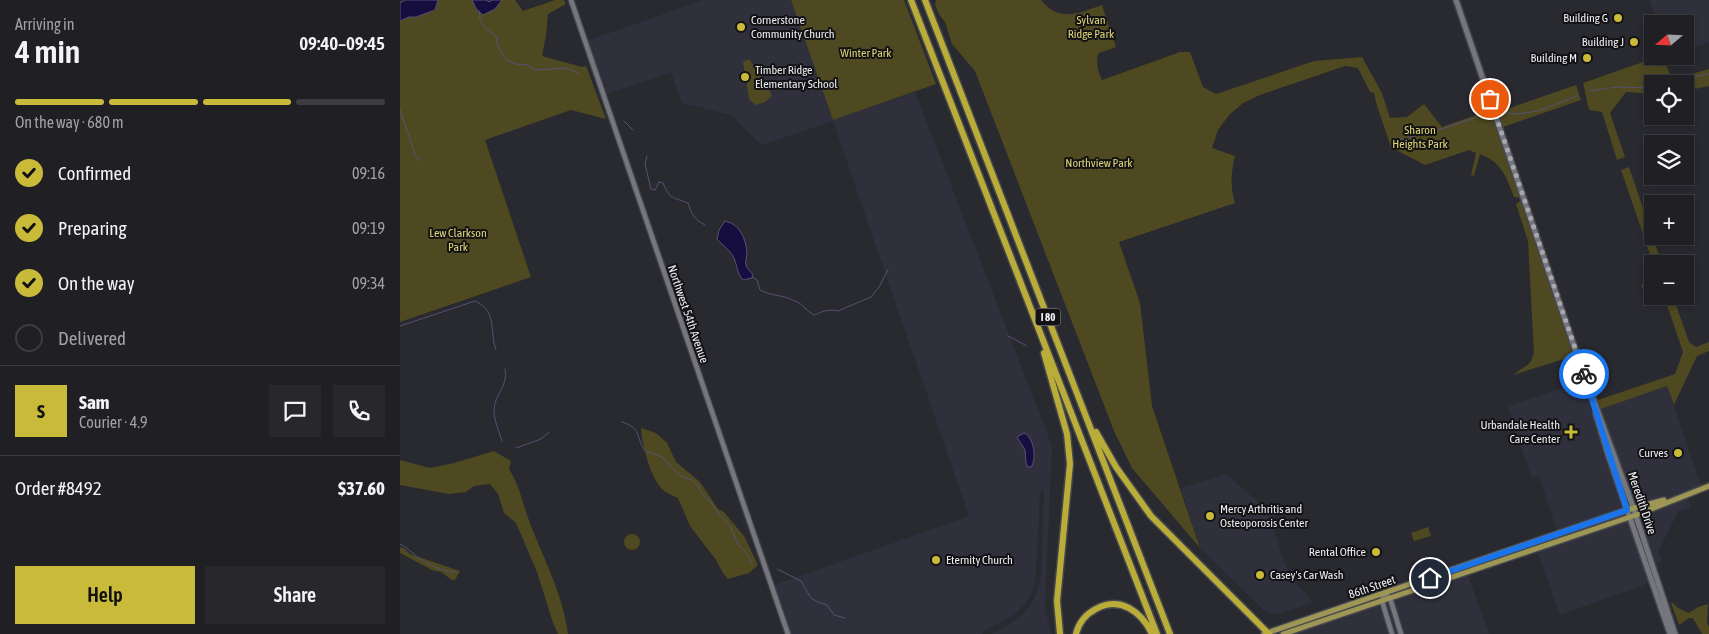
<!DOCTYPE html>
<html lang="en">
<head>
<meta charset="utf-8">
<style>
	:root { --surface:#1f1f24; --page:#27272c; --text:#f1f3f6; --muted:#a1a2a6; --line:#3c3d41; --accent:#c9ba3a }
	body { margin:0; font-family:"Asap Condensed",sans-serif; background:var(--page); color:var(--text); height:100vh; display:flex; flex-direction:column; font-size:19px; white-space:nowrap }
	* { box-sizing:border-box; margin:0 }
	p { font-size:16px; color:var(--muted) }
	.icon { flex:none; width:28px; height:28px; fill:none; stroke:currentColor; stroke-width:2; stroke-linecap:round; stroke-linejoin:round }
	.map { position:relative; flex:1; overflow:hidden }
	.sheet { display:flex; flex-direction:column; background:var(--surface); width:400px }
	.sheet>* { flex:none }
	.needle { width:32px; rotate:251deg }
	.fabs { position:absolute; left:1244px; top:15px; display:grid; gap:10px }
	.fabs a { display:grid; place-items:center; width:50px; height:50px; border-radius:0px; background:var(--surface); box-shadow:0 2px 8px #0003,0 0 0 1px var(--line); font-size:25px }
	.pin { position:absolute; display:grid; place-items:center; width:42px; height:42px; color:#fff; margin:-21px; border:2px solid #fff; border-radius:50%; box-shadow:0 1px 5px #0007 }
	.courier { position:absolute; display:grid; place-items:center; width:50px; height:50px; margin:-25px; border:4px solid #1a73e8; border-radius:50%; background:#fff; color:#222; box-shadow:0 1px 6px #0007 }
	.head em { font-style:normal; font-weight:600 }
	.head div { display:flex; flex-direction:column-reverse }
	.head { display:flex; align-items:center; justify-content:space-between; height:85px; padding:0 15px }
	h1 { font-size:32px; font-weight:600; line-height:38px }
	.bar { display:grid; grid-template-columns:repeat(4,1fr); gap:8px 5px; align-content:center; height:60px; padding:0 15px }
	.bar i { height:6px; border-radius:4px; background:var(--line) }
	.bar .selected { background:var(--accent) }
	.bar p { grid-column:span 4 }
	.line { display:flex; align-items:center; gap:12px; padding:0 15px; border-top:1px solid var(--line) }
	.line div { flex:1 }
	.round { display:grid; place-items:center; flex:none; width:52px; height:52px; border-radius:0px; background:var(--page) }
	ol { padding:0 15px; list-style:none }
	li { display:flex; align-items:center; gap:15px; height:55px }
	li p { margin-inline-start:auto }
	li .icon { padding:5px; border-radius:50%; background:var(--accent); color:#111; stroke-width:4 }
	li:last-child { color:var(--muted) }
	li i { width:28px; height:28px; border:2px solid var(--line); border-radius:50% }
	.cta { display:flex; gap:10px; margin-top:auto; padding:10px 15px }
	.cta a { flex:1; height:58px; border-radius:0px; background:var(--accent); color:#111; font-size:20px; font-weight:600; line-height:58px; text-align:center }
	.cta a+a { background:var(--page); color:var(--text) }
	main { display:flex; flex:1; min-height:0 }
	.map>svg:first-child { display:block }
	.built { fill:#30303d }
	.green { fill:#4e4921 }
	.water { fill:#170e40; stroke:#575175 }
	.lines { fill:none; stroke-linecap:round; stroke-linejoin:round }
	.stream { stroke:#575175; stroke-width:1 }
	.tertiary-casing { stroke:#46474c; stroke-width:7 }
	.secondary-casing { stroke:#46474c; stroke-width:8 }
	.primary-casing { stroke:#46474c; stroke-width:8 }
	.motorway-casing { stroke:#46474c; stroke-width:9 }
	.tertiary { stroke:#76767e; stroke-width:4.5 }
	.secondary { stroke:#76767e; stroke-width:5 }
	.primary { stroke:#9e9655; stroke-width:5 }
	.motorway { stroke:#b9ac39; stroke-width:6 }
	.done { stroke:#a8a8ad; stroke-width:5; stroke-dasharray:0 9 }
	.route { stroke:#1a73e8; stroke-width:6 }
	.poi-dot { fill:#c9ba3a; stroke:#121215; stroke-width:2 }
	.labels { text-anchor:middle; stroke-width:4; stroke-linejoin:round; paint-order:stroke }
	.shield { fill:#121215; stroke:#ababaf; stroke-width:1 }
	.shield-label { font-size:11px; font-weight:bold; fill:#ecedf1 }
	.poi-label { font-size:12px; fill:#ecedf1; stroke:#121215; text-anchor:end }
	.park-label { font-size:12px; fill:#e0d575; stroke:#121215 }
	.street-label { font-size:12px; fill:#ecedf1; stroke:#121215 }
</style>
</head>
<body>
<main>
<section class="sheet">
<div class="head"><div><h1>4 min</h1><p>Arriving in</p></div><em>09:40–09:45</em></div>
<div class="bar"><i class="selected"></i><i class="selected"></i><i class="selected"></i><i></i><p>On the way · 680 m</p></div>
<ol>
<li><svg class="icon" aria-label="check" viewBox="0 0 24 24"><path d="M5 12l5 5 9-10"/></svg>Confirmed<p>09:16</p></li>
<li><svg class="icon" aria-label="check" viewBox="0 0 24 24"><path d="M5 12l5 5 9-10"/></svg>Preparing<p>09:19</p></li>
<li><svg class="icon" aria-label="check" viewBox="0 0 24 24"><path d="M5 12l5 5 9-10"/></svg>On the way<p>09:34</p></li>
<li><i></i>Delivered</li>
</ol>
<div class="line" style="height:90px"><b class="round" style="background:var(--accent);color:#111">S</b><div><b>Sam</b><p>Courier · 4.9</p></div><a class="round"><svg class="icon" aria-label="chat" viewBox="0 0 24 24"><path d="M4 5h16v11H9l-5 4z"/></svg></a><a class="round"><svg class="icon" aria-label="phone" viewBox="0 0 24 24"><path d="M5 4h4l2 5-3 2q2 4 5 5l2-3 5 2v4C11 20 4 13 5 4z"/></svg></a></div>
<div class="line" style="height:65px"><div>Order #8492</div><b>$37.60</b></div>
<div class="cta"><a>Help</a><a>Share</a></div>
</section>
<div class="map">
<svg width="1309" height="634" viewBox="0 0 1309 634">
	<rect width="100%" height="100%" fill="#292930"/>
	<!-- built -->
	<path class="built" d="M 303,0 L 391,0 L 433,120 L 515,92 L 652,446 L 645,608 L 651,634 L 592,634 L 617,619 L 625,612 L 634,599 L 638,589 L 641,573 L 644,490 L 640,492 L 636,575 L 633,590 L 625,604 L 617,612 L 609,618 L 590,627 L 582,634 L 390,634 L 374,585 L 569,516 L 433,121 L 362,145 L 331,115 L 282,103 L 271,72 L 207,94 L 205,84 L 201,82 L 187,41 Z
		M 1250,0 L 1309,0 L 1309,42 L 1285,50 L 1285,24 L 1258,24 Z
		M 1186,380 L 1227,510 L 1158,534 L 1139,476 L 1132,478 L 1108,406 Z
		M 1267,386 L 1302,489 L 1286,494 L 1291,508 L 1278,512 L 1258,552 L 1262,562 L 1252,566 L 1236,515 L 1280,496 L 1233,508 L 1198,410 Z
		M 826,474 L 864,507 L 877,508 L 874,518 L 874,530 L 884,562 L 893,580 L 906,594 L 912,603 L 876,615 L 865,611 L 800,548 L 781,488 Z
		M 1229,517 L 1252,582 L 1160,615 L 1136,548 Z
		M 1067,572 L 1089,634 L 883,634 Z"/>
	<!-- green -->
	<path class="green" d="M 38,0 L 72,0 L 77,10 L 95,9 L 102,0 L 115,0 L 123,11 L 155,0 L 164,0 L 166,4 L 148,14 L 146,35 L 142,56 L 182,67 L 186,66 L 206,119 L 171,110 L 85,140 L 131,277 L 0,322 L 0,21 L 9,17 L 16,17 L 35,10 Z
		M 391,0 L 504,0 L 536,84 L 433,120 Z
		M 536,0 L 641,0 C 660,23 678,13 702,5 L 716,47 L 699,53 C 695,60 698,72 702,80 L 780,52 L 790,52 L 803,87 L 816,94 L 914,61 L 962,57 L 982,93 L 990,118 L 1007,117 L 1024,104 L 1042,127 L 1093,109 L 1095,113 L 1176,85 L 1181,100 L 1100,128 L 1177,355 L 1113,375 L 1130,363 L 1134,353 L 1128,241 L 1116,204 L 1123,198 L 1114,197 C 1106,176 1102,163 1080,154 L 1074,176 L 1071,175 L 1076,153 L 1069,150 L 1025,165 L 994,149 L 992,150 L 977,106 L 974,93 L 970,92 L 958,68 L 945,66 L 860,95 L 843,103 L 829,115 L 818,130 L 812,148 L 835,156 C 831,172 830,187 835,203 L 719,242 L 740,303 L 752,406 L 800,548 L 732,468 L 714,431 L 575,71 L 552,44 L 545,22 L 539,14 L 535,5 Z
		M 1260,56 L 1263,56 L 1273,84 L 1252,84 L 1252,94 L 1226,92 L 1210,113 L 1225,157 L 1217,160 L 1202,112 L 1189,110 L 1183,83 Z
		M 349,59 L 367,85 L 372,96 L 365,102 L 355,105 L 349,99 L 343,62 Z
		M 1309,69 L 1309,86 L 1285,91 L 1285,84 L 1282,84 L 1281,77 Z
		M 1229,167 L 1262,264 L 1252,264 L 1252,291 L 1241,287 L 1253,263 L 1221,170 Z
		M 1264,296 L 1273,296 L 1289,342 L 1296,347 L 1309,342 L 1309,351 L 1297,356 L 1274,405 L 1267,386 L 1198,410 L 1195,401 L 1275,374 L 1283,352 Z
		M 241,428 L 256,433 L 267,443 L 276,462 L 300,482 L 318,509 L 324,512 L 344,536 L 358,565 L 349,573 L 328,579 L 323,573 L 316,560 L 290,526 L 278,498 C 272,495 265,493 261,488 C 250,475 242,445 241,428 Z
		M 94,451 L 111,461 L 109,469 C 119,485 121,497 127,515 C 141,554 163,593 168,634 L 158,634 L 153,623 L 137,572 L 116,523 L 104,513 L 98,494 L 90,484 L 74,486 L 66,492 L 49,494 L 0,485 L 0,460 L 30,468 L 54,463 Z
		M 1028,527 L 1031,536 L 1014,541 L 1011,533 Z
		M224 542a8 8 0 1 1 16 0a8 8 0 1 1-16 0Z
		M 0,547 L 5,549 L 10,554 L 60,571 L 55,580 L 52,580 L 41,572 L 32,570 L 0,553 Z
		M 1272,602 L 1278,608 L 1289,613 L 1298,607 L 1308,604 L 1307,623 L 1309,627 L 1309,634 L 1302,634 L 1293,618 L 1289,618 L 1279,625 L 1271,603 Z"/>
	<!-- water -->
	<path class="water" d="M 5,0 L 38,0 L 35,10 L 16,17 L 9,17 L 0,21 L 0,3 Z
		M 72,0 L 87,0 L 89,2 L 92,0 L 102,0 L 95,9 L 83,15 L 77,10 Z
		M 325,221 C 340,224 346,239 347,253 C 347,257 345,261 346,265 C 347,270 351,271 353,275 L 352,278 L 343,280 C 337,273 338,269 335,261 C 333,252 323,246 317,239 L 319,230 Z
		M 624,433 C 634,437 637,459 631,467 L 628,467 L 626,463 L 625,450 L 617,437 Z"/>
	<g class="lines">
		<!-- stream -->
		<path class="stream" d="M 79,11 C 79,25 87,30 97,37 L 97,44 L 106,60 L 116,64 L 127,65 L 136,70 L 167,68 L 178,73
			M 1288,78 L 1309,74
			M 1211,88 L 1221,87 L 1252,88
			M 1190,91 L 1208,88
			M 0,110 L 16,157 L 20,161
			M 1105,113 L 1118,114 L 1138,111 L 1177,96
			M 224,121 L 233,130
			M 999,140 L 1035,131 L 1075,118
			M 247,156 L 245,164 L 251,189 L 255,190 L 259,182 L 263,183 C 270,200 273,197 288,203 C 291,214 295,220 305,225
			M 352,277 L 357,280 L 360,290 C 371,296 384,295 395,301 C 404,304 406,312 415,315 C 422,311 430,309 438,311 L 471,297 L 479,287 L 488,270
			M 0,326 L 75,301 C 98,311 89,332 96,350
			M 608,336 L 627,346
			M 222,422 C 242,428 235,436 245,451 L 262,457 L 275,471 L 282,477 L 292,480 L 298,486 L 302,494 L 310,501 L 319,514 L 330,526 L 339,546 L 345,551 L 352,563
			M 102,441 C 99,432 94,420 94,410 C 94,395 109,386 105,369
			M 116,448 L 141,439 L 149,432
			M 0,544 C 6,547 10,551 16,556 C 26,564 43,572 56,572
			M 377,569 L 401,581 L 411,598 L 418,602 L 427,605 L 434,615 L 445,618"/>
		<defs>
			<path id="tertiary" d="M 171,0 L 388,634
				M 992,634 L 982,601 L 984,593 L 990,598 L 1001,634"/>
			<path id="secondary" d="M 1056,0 L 1177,355 L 1232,504 L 1275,634
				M 1196,414 L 1209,457 L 1270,634"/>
			<path id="primary" d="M 864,634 L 1227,510 L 1264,500
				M 883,634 L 1236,515 L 1309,486"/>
			<path id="motorway" d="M 511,0 L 757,634
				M 525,0 L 770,634
				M 644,353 L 667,434 L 670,464 L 657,601 L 660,634
				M 696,432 L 716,467 L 751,516 L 869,634
				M 676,634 C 681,612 708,597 729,608 C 740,614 747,623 752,634"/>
		</defs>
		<!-- tertiary casing -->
		<use href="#tertiary" class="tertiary-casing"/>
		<!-- secondary casing -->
		<use href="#secondary" class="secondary-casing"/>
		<!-- primary casing -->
		<use href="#primary" class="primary-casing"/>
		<!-- motorway casing -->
		<use href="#motorway" class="motorway-casing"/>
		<!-- tertiary -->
		<use href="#tertiary" class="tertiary"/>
		<!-- secondary -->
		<use href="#secondary" class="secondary"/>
		<!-- primary -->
		<use href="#primary" class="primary"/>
		<!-- motorway -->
		<use href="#motorway" class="motorway"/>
	</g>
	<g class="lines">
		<!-- done -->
		<path class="done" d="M 1090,99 L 1184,374"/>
		<!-- route -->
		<path class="route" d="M 1030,578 L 1227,510 L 1184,374"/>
	</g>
	<!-- markers -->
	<g class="poi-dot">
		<circle cx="1218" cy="18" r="5"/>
		<circle cx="341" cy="27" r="5"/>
		<circle cx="1234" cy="42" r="5"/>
		<circle cx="1187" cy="58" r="5"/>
		<circle cx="345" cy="77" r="5"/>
		<path d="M1168.5 424.5h5v5h5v5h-5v5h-5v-5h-5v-5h5z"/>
		<circle cx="1278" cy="453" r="5"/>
		<circle cx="810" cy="516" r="5"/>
		<circle cx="976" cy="552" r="5"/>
		<circle cx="536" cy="560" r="5"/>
		<circle cx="860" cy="575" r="5"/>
	</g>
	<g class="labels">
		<!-- shield labels -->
		<rect class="shield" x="635.5" y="308.5" width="25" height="17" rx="4"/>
		<g class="shield-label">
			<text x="648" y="321">I 80</text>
		</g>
		<!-- poi labels -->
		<g class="poi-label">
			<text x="1208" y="22">Building G</text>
			<text x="351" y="24" text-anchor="start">Cornerstone<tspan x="351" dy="14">Community Church</tspan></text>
			<text x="1224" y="46">Building J</text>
			<text x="1177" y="62">Building M</text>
			<text x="355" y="74" text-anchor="start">Timber Ridge<tspan x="355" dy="14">Elementary School</tspan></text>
			<text x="1160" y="429">Urbandale Health<tspan x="1160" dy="14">Care Center</tspan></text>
			<text x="1268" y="457">Curves</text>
			<text x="820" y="513" text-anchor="start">Mercy Arthritis and<tspan x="820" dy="14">Osteoporosis Center</tspan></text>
			<text x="966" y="556">Rental Office</text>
			<text x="546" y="564" text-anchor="start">Eternity Church</text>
			<text x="870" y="579" text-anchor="start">Casey's Car Wash</text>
		</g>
		<!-- park labels -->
		<g class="park-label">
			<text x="691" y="24">Sylvan<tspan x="691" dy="14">Ridge Park</tspan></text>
			<text x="466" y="57">Winter Park</text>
			<text x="1020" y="134">Sharon<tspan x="1020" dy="14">Heights Park</tspan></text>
			<text x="699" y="167">Northview Park</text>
			<text x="58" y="237">Lew Clarkson<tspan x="58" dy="14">Park</tspan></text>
		</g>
		<!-- street labels -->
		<g class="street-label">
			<text transform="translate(288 314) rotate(71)" y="4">Northwest 54th Avenue</text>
			<text transform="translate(1242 503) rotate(71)" y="4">Meredith Drive</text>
			<text transform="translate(972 587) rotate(-19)" y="4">86th Street</text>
		</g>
	</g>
</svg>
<div class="fabs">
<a><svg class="needle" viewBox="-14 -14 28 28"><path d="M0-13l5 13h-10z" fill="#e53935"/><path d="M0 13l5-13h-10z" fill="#a1a2a6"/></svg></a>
<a><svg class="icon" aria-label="locate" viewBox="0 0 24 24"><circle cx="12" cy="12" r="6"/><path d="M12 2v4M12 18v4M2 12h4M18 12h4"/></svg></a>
<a><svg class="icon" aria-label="layers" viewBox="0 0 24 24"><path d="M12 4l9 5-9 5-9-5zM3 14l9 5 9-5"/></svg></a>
<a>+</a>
<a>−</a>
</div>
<div class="pin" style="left:1090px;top:99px;background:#ea580c"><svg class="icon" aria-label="bag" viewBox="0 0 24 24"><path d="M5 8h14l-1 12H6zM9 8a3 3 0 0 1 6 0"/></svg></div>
<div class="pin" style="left:1030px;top:578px;background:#1f2937"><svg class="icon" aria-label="home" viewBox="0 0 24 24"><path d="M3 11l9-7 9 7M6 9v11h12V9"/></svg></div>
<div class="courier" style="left:1184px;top:374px"><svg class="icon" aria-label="bike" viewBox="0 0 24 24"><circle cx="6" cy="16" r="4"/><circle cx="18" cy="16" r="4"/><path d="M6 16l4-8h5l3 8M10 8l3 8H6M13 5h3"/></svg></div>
</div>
</main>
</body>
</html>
